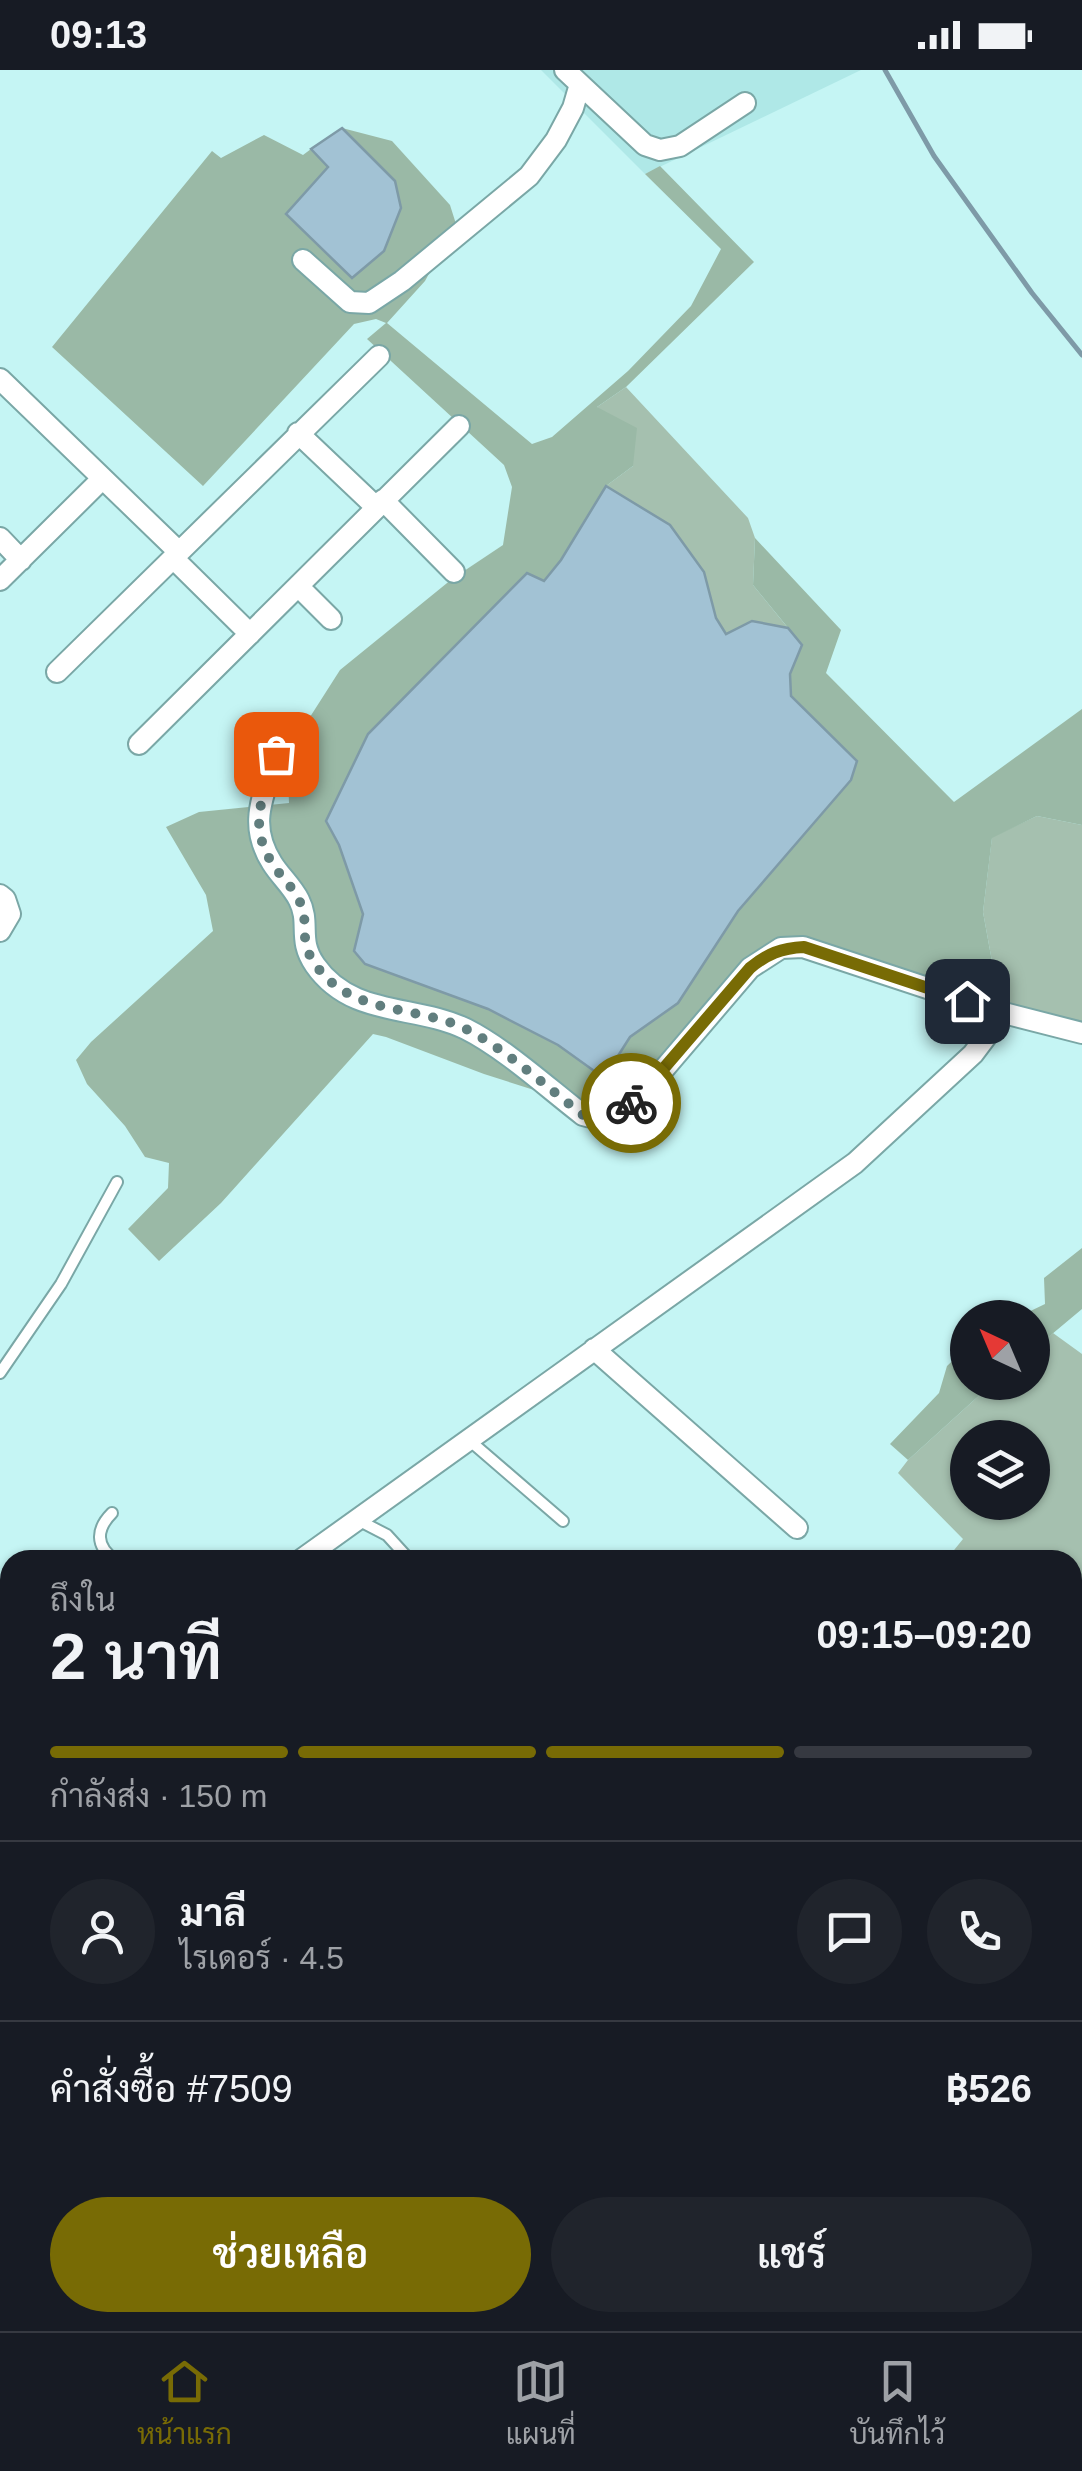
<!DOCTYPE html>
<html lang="th">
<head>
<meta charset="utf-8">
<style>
	:root { --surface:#171b24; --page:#20242c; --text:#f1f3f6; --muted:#9ea1a6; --line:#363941; --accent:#786b05 }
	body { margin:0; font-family:Arial,Sarabun,sans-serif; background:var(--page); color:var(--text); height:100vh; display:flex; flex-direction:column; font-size:38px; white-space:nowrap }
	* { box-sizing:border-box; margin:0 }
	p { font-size:32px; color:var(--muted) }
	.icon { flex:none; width:55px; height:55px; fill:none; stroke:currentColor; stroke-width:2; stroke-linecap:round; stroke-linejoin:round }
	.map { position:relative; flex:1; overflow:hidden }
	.drawer { position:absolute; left:0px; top:1480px; width:1082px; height:782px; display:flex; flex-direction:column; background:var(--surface); border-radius:30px 30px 0 0; box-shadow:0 2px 8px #0004 }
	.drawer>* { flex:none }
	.needle { width:65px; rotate:316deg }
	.tools { position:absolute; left:950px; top:1230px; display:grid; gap:20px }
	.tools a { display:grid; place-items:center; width:100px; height:100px; border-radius:50%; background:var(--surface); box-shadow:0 2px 8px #0004; font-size:50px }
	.pin { position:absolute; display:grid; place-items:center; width:85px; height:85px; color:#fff; margin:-42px; border-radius:20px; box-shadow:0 5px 15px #0006 }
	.courier { position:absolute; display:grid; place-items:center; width:100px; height:100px; margin:-50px; border:8px solid #786b05; border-radius:50%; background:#fff; color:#222; box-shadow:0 2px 12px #0007 }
	.overview em { font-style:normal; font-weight:600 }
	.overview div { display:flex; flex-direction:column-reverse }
	.overview { display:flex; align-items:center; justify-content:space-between; height:170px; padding:0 50px }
	h1 { font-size:65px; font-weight:600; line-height:75px }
	.bar { display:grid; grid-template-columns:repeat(4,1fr); gap:15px 10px; align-content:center; height:120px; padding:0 50px }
	.bar i { height:12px; border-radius:8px; background:var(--line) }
	.bar .on { background:var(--accent) }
	.bar p { grid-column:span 4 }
	.line { display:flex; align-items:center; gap:25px; padding:0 50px; border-top:2px solid var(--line) }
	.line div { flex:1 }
	.round { display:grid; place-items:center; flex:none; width:105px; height:105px; border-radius:52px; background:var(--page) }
	.primary-button { display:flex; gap:20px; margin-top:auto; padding:20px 50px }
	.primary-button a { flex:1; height:115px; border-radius:60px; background:var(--accent); color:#fff; font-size:40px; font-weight:600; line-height:115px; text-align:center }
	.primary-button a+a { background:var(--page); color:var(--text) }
	.status { display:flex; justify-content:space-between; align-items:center; height:70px; padding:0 50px; background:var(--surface); direction:ltr }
	.status svg { height:28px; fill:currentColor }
	.dock { display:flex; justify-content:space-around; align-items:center; height:140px; border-top:2px solid var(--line); background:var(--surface); font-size:28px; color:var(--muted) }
	.dock a { display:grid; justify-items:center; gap:5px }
	.dock .on { color:var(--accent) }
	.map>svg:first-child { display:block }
	.built { fill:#afe8e7 }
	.green { fill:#a5c0af; fill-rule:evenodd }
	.forest { fill:#9ab9a6 }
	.water { fill:#a2c2d4; stroke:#7e9aa7; stroke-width:2.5 }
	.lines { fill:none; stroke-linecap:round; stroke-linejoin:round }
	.stream { stroke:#7e9aa7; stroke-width:5 }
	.canal { stroke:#a2c2d4; stroke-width:20 }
	.lane-casing { stroke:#7aa7a6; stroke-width:14 }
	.street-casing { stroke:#7aa7a6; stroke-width:24 }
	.secondary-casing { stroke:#7aa7a6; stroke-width:31 }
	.lane { stroke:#fff; stroke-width:10 }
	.street { stroke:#fff; stroke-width:20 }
	.secondary { stroke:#fff; stroke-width:28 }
	.done { stroke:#617e7e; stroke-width:10; stroke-dasharray:0 18 }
	.route { stroke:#786b05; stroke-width:12 }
</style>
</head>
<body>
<div class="status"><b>09:13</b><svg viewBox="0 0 49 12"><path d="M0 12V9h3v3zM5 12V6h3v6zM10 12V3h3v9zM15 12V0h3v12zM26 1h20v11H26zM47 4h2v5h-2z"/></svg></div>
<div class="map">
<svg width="1082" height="2261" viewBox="0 0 1082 2261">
	<rect width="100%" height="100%" fill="#c5f5f4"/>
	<!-- built -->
	<path class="built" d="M 541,0 L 861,0 L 645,104 Z"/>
	<!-- green -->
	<path class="green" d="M 626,317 L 748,448 L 755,468 L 753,515 L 788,558 L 752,551 L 727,564 L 716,548 L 704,502 L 670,455 L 606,416 L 633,396 L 597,337 Z
		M 1037,746 L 1082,755 L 1082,953 L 999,930 L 983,842 L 992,767 Z
		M 1053,1263 L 1082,1284 L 1082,1718 L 1072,1707 L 1072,1490 L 946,1490 L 963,1469 L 898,1403 L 908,1390 L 993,1313 L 1032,1312 L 1033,1280 ZM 968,1368 L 1032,1368 L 1032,1432 L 968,1432 Z"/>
	<!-- forest -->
	<path class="forest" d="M 342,58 L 392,71 L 450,135 L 456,154 L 425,211 L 387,253 L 532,374 L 552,367 L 628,301 L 691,236 L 721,179 L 645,104 L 660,96 L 754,192 L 626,317 L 597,337 L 637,358 L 633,396 L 606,416 L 561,490 L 544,512 L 527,503 L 326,751 L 339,775 L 363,844 L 354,881 L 366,894 L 488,939 L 558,975 L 604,1007 L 629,967 L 678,933 L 738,841 L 851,710 L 791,626 L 790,604 L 802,575 L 753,515 L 755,468 L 841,560 L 826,603 L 954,732 L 1082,639 L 1082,755 L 1037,746 L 992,768 L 983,842 L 999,930 L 761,878 L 637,1021 L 597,1040 L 484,1004 L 386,967 L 373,964 L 221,1133 L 159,1191 L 128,1159 L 168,1118 L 169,1093 L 145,1087 L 125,1056 L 87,1014 L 76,990 L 91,972 L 213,861 L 206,825 L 166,757 L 199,742 L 289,733 L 287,683 L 340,600 L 452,509 L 503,475 L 512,417 L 504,395 L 367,269 L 386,253 L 376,249 L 354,254 L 203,416 L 52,277 L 212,81 L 221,88 L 264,65 L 303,85 L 311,79 L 329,97 L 287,145 L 353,208 L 395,111 Z
		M 1082,1178 L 1082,1239 L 1033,1280 L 1032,1248 L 1018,1247 L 1045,1234 L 1044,1208 Z
		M 967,1277 L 968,1312 L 993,1313 L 908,1390 L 890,1374 L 939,1323 L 947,1296 Z"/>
	<!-- water -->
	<path class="water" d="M 342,58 L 395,111 L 401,138 L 384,181 L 352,208 L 286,144 L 328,97 L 311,79 Z
		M 606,416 L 670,455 L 704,502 L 716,548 L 726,564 L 752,551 L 788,558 L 802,575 L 790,604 L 791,626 L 857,691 L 851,710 L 738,841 L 678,933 L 630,967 L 604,1008 L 558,975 L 488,939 L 365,894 L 354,881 L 363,844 L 339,775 L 326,751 L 368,664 L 527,503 L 544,511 L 561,490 Z"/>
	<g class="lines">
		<!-- stream -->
		<path class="stream" d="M 885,0 L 934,86 L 1032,223 L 1082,285"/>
		<!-- canal -->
		<path class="canal" d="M 0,1928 L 10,1937
			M 1072,1989 L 1082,1981
			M 378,2252 L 388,2261
			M 740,2261 L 751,2252"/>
		<defs>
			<path id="lane" d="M 0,1303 L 61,1214 L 117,1112
				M 469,1370 L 563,1451
				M 112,1443 C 96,1459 95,1476 115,1490
				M 358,1450 L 387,1465 L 407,1487
				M 0,1892 L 10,1903
				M 483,2252 L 492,2261
				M 120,2261 L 130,2252
				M 274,2261 L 281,2252
				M 563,2261 L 571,2252
				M 677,2261 L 688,2252"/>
			<path id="street" d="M 565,0 L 645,75 L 660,80 L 680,76 L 745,33
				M 303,190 L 350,232 L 369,233 L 402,211 L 529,106 L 556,70 L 573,38 L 580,14
				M 0,309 L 179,482
				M 298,363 L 376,437
				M 383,430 L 454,502
				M 0,468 L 21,490
				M 173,488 L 250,564
				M 0,510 L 102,409
				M 298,516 L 331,549
				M 57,602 L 379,286
				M 139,674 L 459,356
				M 276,684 C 264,726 247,753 272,793 C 280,806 292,816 299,830 C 311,854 297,869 315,895 C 352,948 415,934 466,959 C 504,978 548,1018 583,1045 C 612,1053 617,1044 640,1027 L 750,898 L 781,878 L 803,877 L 1000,942 L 1082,963
				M 0,825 L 5,829 L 10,844 L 0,861
				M 594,1279 L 797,1458
				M 301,1490 L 855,1093 L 973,984 L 991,960 L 1000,942
				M 0,1757 L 10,1747"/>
			<path id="secondary" d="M 0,1972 L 10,1980
				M 326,2252 L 336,2261"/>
		</defs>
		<!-- lane casing -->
		<use href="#lane" class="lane-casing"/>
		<!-- street casing -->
		<use href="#street" class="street-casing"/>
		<!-- secondary casing -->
		<use href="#secondary" class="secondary-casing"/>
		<!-- lane -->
		<use href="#lane" class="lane"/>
		<!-- street -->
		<use href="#street" class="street"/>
		<!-- secondary -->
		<use href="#secondary" class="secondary"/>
	</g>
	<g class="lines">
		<!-- done -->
		<path class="done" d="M 276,684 C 264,726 247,753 272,793 C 280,806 292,816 299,830 C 311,854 297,869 315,894 C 352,947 415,934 466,959 C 504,978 548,1018 583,1045 C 605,1051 613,1047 631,1033"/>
		<!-- route -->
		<path class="route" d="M 631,1033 L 640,1026 L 750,898 C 767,884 781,878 804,877 L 967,931"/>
	</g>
</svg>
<div class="tools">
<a><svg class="needle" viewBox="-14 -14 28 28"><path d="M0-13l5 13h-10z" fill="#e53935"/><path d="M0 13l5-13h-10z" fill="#9ea1a6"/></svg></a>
<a><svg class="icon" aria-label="layers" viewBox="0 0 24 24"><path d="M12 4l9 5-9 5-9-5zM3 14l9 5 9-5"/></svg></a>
</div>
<div class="pin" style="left:276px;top:684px;background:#ea580c"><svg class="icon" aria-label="bag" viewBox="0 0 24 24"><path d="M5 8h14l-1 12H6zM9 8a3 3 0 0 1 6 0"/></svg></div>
<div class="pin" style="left:967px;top:931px;background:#1f2937"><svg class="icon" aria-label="home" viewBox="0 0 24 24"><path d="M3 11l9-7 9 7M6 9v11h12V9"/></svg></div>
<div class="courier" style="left:631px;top:1033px"><svg class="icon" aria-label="bike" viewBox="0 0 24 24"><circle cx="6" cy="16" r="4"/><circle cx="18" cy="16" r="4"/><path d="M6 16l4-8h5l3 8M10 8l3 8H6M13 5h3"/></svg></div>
<section class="drawer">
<div class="overview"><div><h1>2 นาที</h1><p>ถึงใน</p></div><em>09:15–09:20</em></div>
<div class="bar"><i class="on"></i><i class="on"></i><i class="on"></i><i></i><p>กำลังส่ง · 150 m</p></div>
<div class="line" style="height:180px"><a class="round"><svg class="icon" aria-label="person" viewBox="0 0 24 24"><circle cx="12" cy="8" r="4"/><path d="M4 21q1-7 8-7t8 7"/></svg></a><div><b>มาลี</b><p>ไรเดอร์ · 4.5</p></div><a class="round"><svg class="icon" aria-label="chat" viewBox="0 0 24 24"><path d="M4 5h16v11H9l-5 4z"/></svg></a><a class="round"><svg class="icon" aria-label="phone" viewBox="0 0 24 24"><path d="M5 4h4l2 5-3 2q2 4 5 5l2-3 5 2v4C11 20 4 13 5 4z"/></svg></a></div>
<div class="line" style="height:130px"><div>คำสั่งซื้อ #7509</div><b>฿526</b></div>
<div class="primary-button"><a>ช่วยเหลือ</a><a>แชร์</a></div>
</section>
</div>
<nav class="dock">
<a class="on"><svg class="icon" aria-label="home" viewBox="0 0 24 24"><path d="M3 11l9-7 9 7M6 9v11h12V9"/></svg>หน้าแรก</a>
<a><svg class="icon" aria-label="map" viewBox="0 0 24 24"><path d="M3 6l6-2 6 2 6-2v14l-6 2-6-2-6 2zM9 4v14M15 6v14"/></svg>แผนที่</a>
<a><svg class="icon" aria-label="saved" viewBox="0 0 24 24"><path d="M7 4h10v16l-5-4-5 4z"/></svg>บันทึกไว้</a>
</nav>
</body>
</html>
